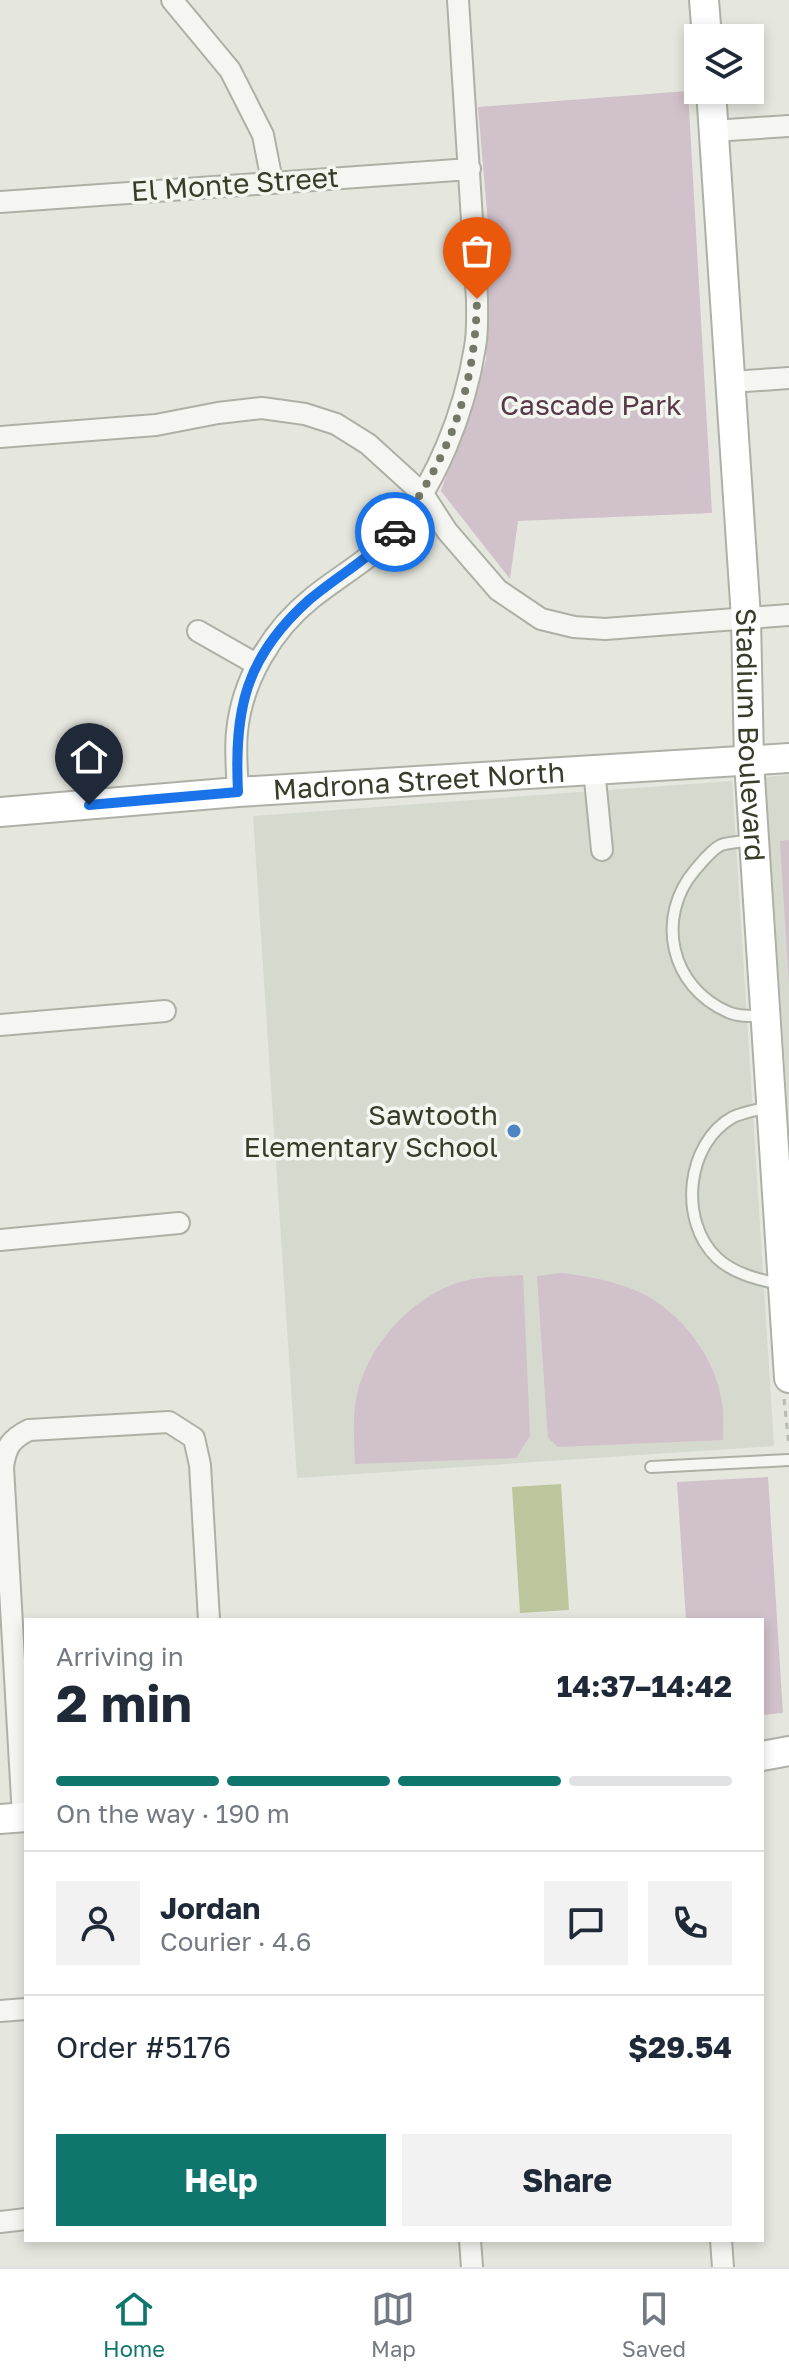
<!DOCTYPE html>
<html lang="en">
<head>
<meta charset="utf-8">
<style>
	:root { --surface:#fff; --page:#f2f2f3; --text:#1f2937; --muted:#747a83; --line:#e0e1e3; --accent:#0f766e }
	body { margin:0; font-family:"Golos Text",sans-serif; background:var(--page); color:var(--text); height:100vh; display:flex; flex-direction:column; font-size:30px; white-space:nowrap }
	* { box-sizing:border-box; margin:0 }
	p { font-size:26px; color:var(--muted) }
	.icon { flex:none; width:44px; height:44px; fill:none; stroke:currentColor; stroke-width:2; stroke-linecap:round; stroke-linejoin:round }
	.map { position:relative; flex:1; overflow:hidden }
	.details { position:absolute; left:24px; top:1618px; width:740px; height:624px; display:flex; flex-direction:column; background:var(--surface); border-radius:0px; box-shadow:0 4px 12px #0003 }
	.details>* { flex:none }
	.buttons { position:absolute; left:684px; top:24px; display:grid; gap:16px }
	.buttons a { display:grid; place-items:center; width:80px; height:80px; border-radius:0px; background:var(--surface); box-shadow:0 4px 12px #0003; font-size:40px }
	.pin { position:absolute; display:grid; place-items:center; width:68px; height:68px; color:#fff; margin:-82px -34px; border-radius:50% 50% 50% 0; rotate:-45deg; box-shadow:0 0 8px #0007 }
	.pin .icon { rotate:45deg }
	.courier { position:absolute; display:grid; place-items:center; width:80px; height:80px; margin:-40px; border:6px solid #1a73e8; border-radius:50%; background:#fff; color:#222; box-shadow:0 2px 10px #0007 }
	.overview em { font-style:normal; font-weight:700 }
	.overview div { display:flex; flex-direction:column-reverse }
	.overview { display:flex; align-items:center; justify-content:space-between; height:136px; padding:0 32px }
	h1 { font-size:52px; font-weight:700; line-height:60px }
	.bar { display:grid; grid-template-columns:repeat(4,1fr); gap:12px 8px; align-content:center; height:96px; padding:0 32px }
	.bar i { height:10px; border-radius:6px; background:var(--line) }
	.bar .current { background:var(--accent) }
	.bar p { grid-column:span 4 }
	.line { display:flex; align-items:center; gap:20px; padding:0 32px; border-top:2px solid var(--line) }
	.line div { flex:1 }
	.round { display:grid; place-items:center; flex:none; width:84px; height:84px; border-radius:0px; background:var(--page) }
	.button { display:flex; gap:16px; margin-top:auto; padding:16px 32px }
	.button a { flex:1; height:92px; border-radius:0px; background:var(--accent); color:#fff; font-size:32px; font-weight:700; line-height:92px; text-align:center }
	.button a+a { background:var(--page); color:var(--text) }
	.tab-bar { display:flex; justify-content:space-around; align-items:center; height:112px; border-top:2px solid var(--line); background:var(--surface); font-size:22px; color:var(--muted) }
	.tab-bar a { display:grid; justify-items:center; gap:4px }
	.tab-bar .current { color:var(--accent) }
	.map>svg:first-child { display:block }
	.built { fill:#d5d9ce }
	.green { fill:#d1c1ca }
	.water { fill:#bdc59d }
	.lines { fill:none; stroke-linecap:round; stroke-linejoin:round }
	.lane-casing { stroke:#adb1a5; stroke-width:14 }
	.street-casing { stroke:#adb1a5; stroke-width:24 }
	.secondary-casing { stroke:#adb1a5; stroke-width:32 }
	.path { stroke:#b8bbb2; stroke-width:3; stroke-dasharray:6 6; stroke-linecap:butt }
	.lane { stroke:#f5f6f2; stroke-width:10 }
	.street { stroke:#f5f6f2; stroke-width:20 }
	.secondary { stroke:#fff; stroke-width:28 }
	.done { stroke:#747869; stroke-width:8; stroke-dasharray:0 14.4 }
	.route { stroke:#1a73e8; stroke-width:10 }
	.poi-dot { fill:#4d84c4; stroke:#f3f5ef; stroke-width:3 }
	.labels { text-anchor:middle; stroke-width:7; stroke-linejoin:round; paint-order:stroke }
	.street-label { font-size:28px; fill:#373d29; stroke:#f3f5ef }
	.park-label { font-size:28px; fill:#583848; stroke:#f3f5ef }
	.poi-label { font-size:28px; fill:#373d29; stroke:#f3f5ef; text-anchor:end }
</style>
</head>
<body>
<div class="map">
<svg width="789" height="2267" viewBox="0 0 789 2267">
	<rect width="100%" height="100%" fill="#e5e7df"/>
	<!-- built -->
	<path class="built" d="M 789,775 L 789,1120 L 765,777 Z
		M 732,781 L 774,1446 L 297,1478 L 253,816 Z"/>
	<!-- green -->
	<path class="green" d="M 688,91 L 712,513 L 518,521 L 510,579 L 441,491 L 486,360 L 489,235 L 478,107 Z
		M 789,840 L 789,985 L 780,841 Z
		M 563,1273 C 590,1277 616,1281 641,1293 C 681,1312 716,1358 722,1403 C 724,1415 723,1428 723,1440 L 558,1447 L 548,1438 L 537,1276 Z
		M 523,1275 L 530,1436 L 516,1458 L 355,1464 C 354,1436 351,1405 362,1378 C 378,1333 424,1287 473,1279 C 489,1276 506,1276 523,1275 Z
		M 768,1477 L 783,1713 L 762,1715 L 762,1620 L 686,1620 L 677,1482 Z"/>
	<!-- water -->
	<path class="water" d="M 561,1484 L 569,1610 L 520,1613 L 512,1487 Z"/>
	<g class="lines">
		<defs>
			<path id="lane" d="M 752,840 C 743,842 730,842 721,845 C 711,850 702,862 695,870 C 655,917 670,987 728,1012 C 738,1017 754,1016 765,1016
				M 769,1107 C 758,1110 744,1112 733,1117 C 686,1143 678,1221 717,1258 C 734,1274 757,1279 779,1284
				M 651,1467 L 789,1460"/>
			<path id="street" d="M 172,0 L 230,70 L 263,135 L 272,181
				M 713,131 L 789,126
				M 0,202 L 470,169
				M 731,382 L 789,378
				M 0,437 L 156,425 L 218,413 L 262,408 L 305,414 L 336,424 L 368,444 L 423,494 L 447,531 L 498,590 L 541,619 L 574,627 L 605,629 L 789,615
				M 198,631 L 256,664
				M 594,769 L 602,850
				M 238,792 C 237,773 235,751 237,732 C 242,680 272,630 312,598 C 339,576 370,560 393,534 C 436,486 465,411 475,347 C 478,332 477,315 477,299 L 458,0
				M 0,1025 L 165,1011
				M 0,1240 L 179,1223
				M 23,1817 L 3,1467 C 6,1446 11,1439 29,1430 L 169,1422 L 194,1438 L 200,1465 L 209,1620
				M 0,2011 L 26,2009
				M 0,2222 L 26,2219
				M 470,2240 L 472,2267
				M 721,2240 L 723,2267"/>
			<g id="secondary">
				<path d="M 704,0 L 707,38"/>
				<path id="s1" d="M 711,90 L 746,618 L 749,762 L 789,1378"/>
				<path id="s2" d="M 0,812 L 238,792 L 789,758"/>
				<path d="M 762,1756 L 789,1751"/>
				<path d="M 0,1819 L 26,1817"/>
			</g>
		</defs>
		<!-- lane casing -->
		<use href="#lane" class="lane-casing"/>
		<!-- street casing -->
		<use href="#street" class="street-casing"/>
		<!-- secondary casing -->
		<use href="#secondary" class="secondary-casing"/>
		<!-- path -->
		<path class="path" d="M 784,1399 L 789,1446"/>
		<!-- lane -->
		<use href="#lane" class="lane"/>
		<!-- street -->
		<use href="#street" class="street"/>
		<!-- secondary -->
		<use href="#secondary" class="secondary"/>
	</g>
	<g class="lines">
		<!-- done -->
		<path class="done" d="M 395,532 C 449,457 475,392 477,299"/>
		<!-- route -->
		<path class="route" d="M 89,805 L 238,792 C 234,710 245,657 309,600 C 337,576 369,559 395,532"/>
	</g>
	<!-- markers -->
	<circle class="poi-dot" cx="514" cy="1131" r="8"/>
	<g class="labels">
		<!-- street labels -->
		<g class="street-label">
			<text transform="translate(235 184) rotate(-4)" y="10">El Monte Street</text>
			<text dy="10" stroke="none"><textPath href="#s1" startOffset="646">Stadium Boulevard</textPath></text>
			<text dy="10" stroke="none"><textPath href="#s2" startOffset="420">Madrona Street North</textPath></text>
		</g>
		<!-- park labels -->
		<g class="park-label">
			<text x="591" y="415">Cascade Park</text>
		</g>
		<!-- poi labels -->
		<g class="poi-label">
			<text x="498" y="1125">Sawtooth<tspan x="498" dy="32">Elementary School</tspan></text>
		</g>
	</g>
</svg>
<div class="buttons">
<a><svg class="icon" aria-label="layers" viewBox="0 0 24 24"><path d="M12 4l9 5-9 5-9-5zM3 14l9 5 9-5"/></svg></a>
</div>
<div class="pin" style="left:477px;top:299px;background:#ea580c"><svg class="icon" aria-label="bag" viewBox="0 0 24 24"><path d="M5 8h14l-1 12H6zM9 8a3 3 0 0 1 6 0"/></svg></div>
<div class="pin" style="left:89px;top:805px;background:#1f2937"><svg class="icon" aria-label="home" viewBox="0 0 24 24"><path d="M3 11l9-7 9 7M6 9v11h12V9"/></svg></div>
<div class="courier" style="left:395px;top:532px"><svg class="icon" aria-label="car" viewBox="0 0 24 24"><path d="M5 17H2v-5l4-1 3-4h7l3 4 3 1v5h-3M9 17h6M6 11h13"/><circle cx="7" cy="17" r="2"/><circle cx="17" cy="17" r="2"/></svg></div>
<section class="details">
<div class="overview"><div><h1>2 min</h1><p>Arriving in</p></div><em>14:37–14:42</em></div>
<div class="bar"><i class="current"></i><i class="current"></i><i class="current"></i><i></i><p>On the way · 190 m</p></div>
<div class="line" style="height:144px"><a class="round"><svg class="icon" aria-label="person" viewBox="0 0 24 24"><circle cx="12" cy="8" r="4"/><path d="M4 21q1-7 8-7t8 7"/></svg></a><div><b>Jordan</b><p>Courier · 4.6</p></div><a class="round"><svg class="icon" aria-label="chat" viewBox="0 0 24 24"><path d="M4 5h16v11H9l-5 4z"/></svg></a><a class="round"><svg class="icon" aria-label="phone" viewBox="0 0 24 24"><path d="M5 4h4l2 5-3 2q2 4 5 5l2-3 5 2v4C11 20 4 13 5 4z"/></svg></a></div>
<div class="line" style="height:104px"><div>Order #5176</div><b>$29.54</b></div>
<div class="button"><a>Help</a><a>Share</a></div>
</section>
</div>
<nav class="tab-bar">
<a class="current"><svg class="icon" aria-label="home" viewBox="0 0 24 24"><path d="M3 11l9-7 9 7M6 9v11h12V9"/></svg>Home</a>
<a><svg class="icon" aria-label="map" viewBox="0 0 24 24"><path d="M3 6l6-2 6 2 6-2v14l-6 2-6-2-6 2zM9 4v14M15 6v14"/></svg>Map</a>
<a><svg class="icon" aria-label="saved" viewBox="0 0 24 24"><path d="M7 4h10v16l-5-4-5 4z"/></svg>Saved</a>
</nav>
</body>
</html>
